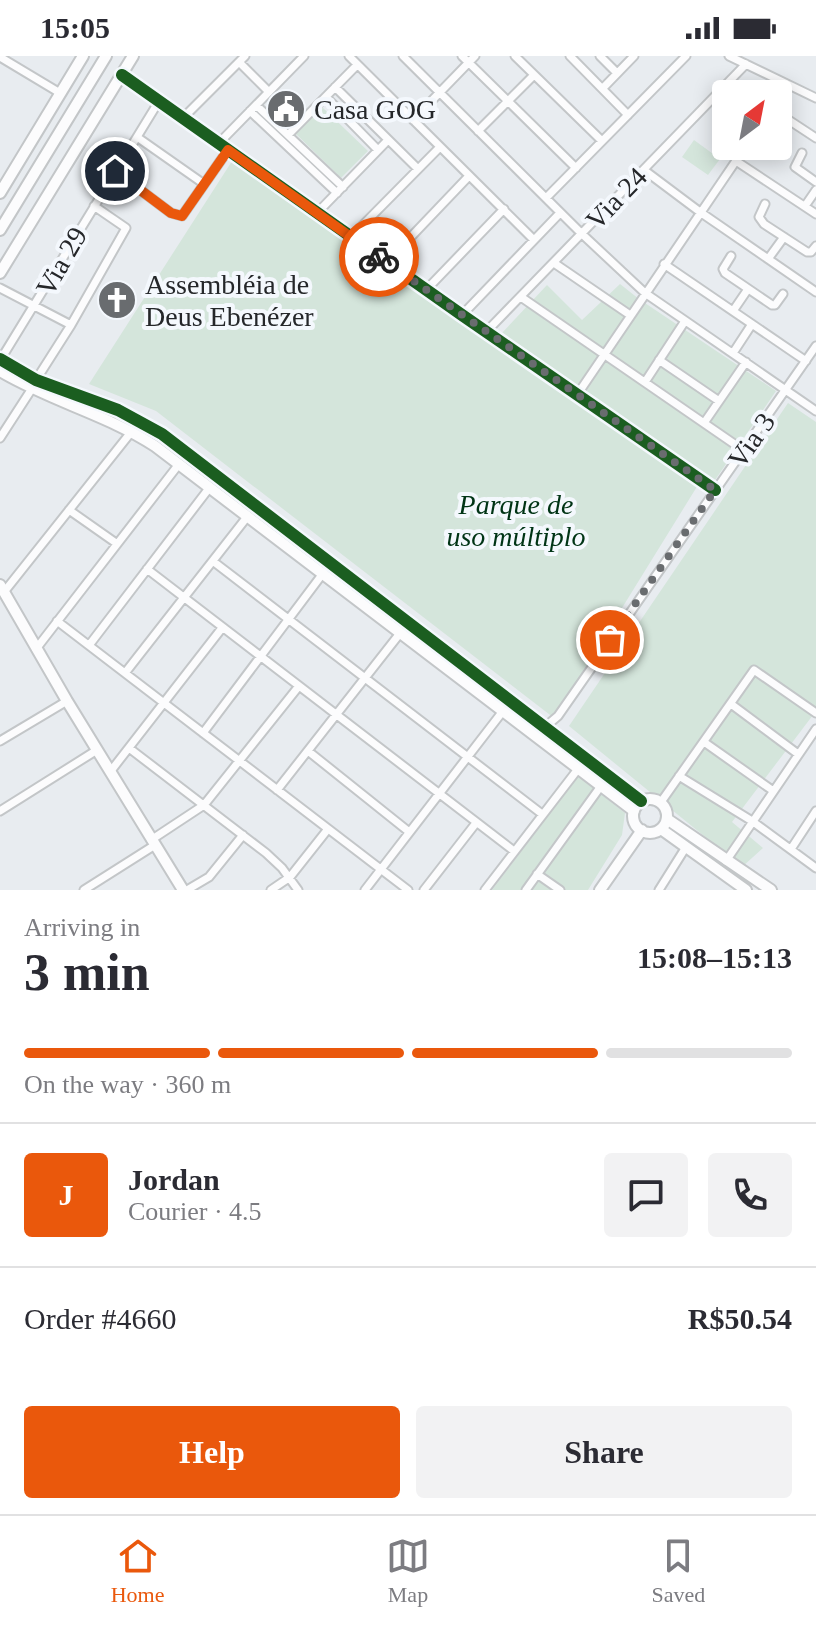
<!DOCTYPE html>
<html lang="en">
<head>
<meta charset="utf-8">
<style>
	:root { --surface:#fff; --page:#f2f2f3; --text:#2b2b33; --muted:#7c7c81; --line:#e1e1e2; --accent:#ea580c }
	body { margin:0; font-family:Georgia,serif; background:var(--page); color:var(--text); height:100vh; display:flex; flex-direction:column; font-size:30px; white-space:nowrap }
	* { box-sizing:border-box; margin:0 }
	p { font-size:26px; color:var(--muted) }
	.icon { flex:none; width:44px; height:44px; fill:none; stroke:currentColor; stroke-width:2; stroke-linecap:round; stroke-linejoin:round }
	.map { position:relative; height:834px; overflow:hidden }
	.side { display:flex; flex-direction:column; background:var(--surface); flex:1 }
	.side>* { flex:none }
	.needle { width:52px; rotate:32deg }
	.fabs { position:absolute; left:712px; top:24px; display:grid; gap:16px }
	.fabs a { display:grid; place-items:center; width:80px; height:80px; border-radius:8px; background:var(--surface); box-shadow:0 4px 20px #0003; font-size:40px }
	.pin { position:absolute; display:grid; place-items:center; width:68px; height:68px; color:#fff; margin:-34px; border:4px solid #fff; border-radius:50%; box-shadow:0 2px 8px #0007 }
	.courier { position:absolute; display:grid; place-items:center; width:80px; height:80px; margin:-40px; border:6px solid #ea580c; border-radius:50%; background:#fff; color:#222; box-shadow:0 2px 10px #0007 }
	.head em { font-style:normal; font-weight:600 }
	.head div { display:flex; flex-direction:column-reverse }
	.head { display:flex; align-items:center; justify-content:space-between; height:136px; padding:0 24px }
	h1 { font-size:52px; font-weight:600; line-height:60px }
	.bar { display:grid; grid-template-columns:repeat(4,1fr); gap:12px 8px; align-content:center; height:96px; padding:0 24px }
	.bar i { height:10px; border-radius:6px; background:var(--line) }
	.bar .on { background:var(--accent) }
	.bar p { grid-column:span 4 }
	.line { display:flex; align-items:center; gap:20px; padding:0 24px; border-top:2px solid var(--line) }
	.line div { flex:1 }
	.round { display:grid; place-items:center; flex:none; width:84px; height:84px; border-radius:8px; background:var(--page) }
	.primary-button { display:flex; gap:16px; margin-top:auto; padding:16px 24px }
	.primary-button a { flex:1; height:92px; border-radius:8px; background:var(--accent); color:#fff; font-size:32px; font-weight:600; line-height:92px; text-align:center }
	.primary-button a+a { background:var(--page); color:var(--text) }
	.status { display:flex; justify-content:space-between; align-items:center; height:56px; padding:0 40px; background:var(--surface); direction:ltr }
	.status svg { height:22px; fill:currentColor }
	.tab-bar { display:flex; justify-content:space-around; align-items:center; height:112px; border-top:2px solid var(--line); background:var(--surface); font-size:22px; color:var(--muted) }
	.tab-bar a { display:grid; justify-items:center; gap:4px }
	.tab-bar .on { color:var(--accent) }
	.map>svg:first-child { display:block }
	.green { fill:#d4e5db }
	.lines { fill:none; stroke-linecap:round; stroke-linejoin:round }
	.street-casing { stroke:#c3c6c8; stroke-width:11 }
	.secondary-casing { stroke:#c3c6c8; stroke-width:14 }
	.street { stroke:#fcfcfd; stroke-width:7 }
	.secondary { stroke:#fcfcfd; stroke-width:10 }
	.cycleway-casing { stroke:#f4f8fd; stroke-width:17 }
	.cycleway { stroke:#1b5e20; stroke-width:12 }
	.done { stroke:#696c6f; stroke-width:8; stroke-dasharray:0 14.4 }
	.route { stroke:#ea580c; stroke-width:10 }
	.labels { text-anchor:middle; stroke-width:8; stroke-linejoin:round; paint-order:stroke }
	.poi-label { font-size:28px; fill:#25272a; stroke:#f4f8fd; text-anchor:start }
	.street-label { font-size:28px; fill:#25272a; stroke:#f4f8fd }
	.park-label { font-size:28px; font-style:italic; fill:#003415; stroke:#f4f8fd }
</style>
</head>
<body>
<div class="status"><b>15:05</b><svg viewBox="0 0 49 12"><path d="M0 12V9h3v3zM5 12V6h3v6zM10 12V3h3v9zM15 12V0h3v12zM26 1h20v11H26zM47 4h2v5h-2z"/></svg></div>
<div class="map">
<svg width="816" height="834" viewBox="0 0 816 834">
	<rect width="100%" height="100%" fill="#e8ecf0"/>
	<!-- green -->
	<path class="green" d="M 322,51 L 368,95 L 341,122 L 296,78 Z
		M 694,84 L 720,103 L 708,119 L 682,101 Z
		M 234,102 L 698,429 L 554,662 L 156,355 L 89,328 Z
		M 620,228 L 639,243 L 776,335 L 715,424 L 501,278 L 547,229 L 582,264 Z
		M 788,347 L 816,366 L 816,655 L 732,766 L 763,792 L 742,811 L 569,670 Z
		M 578,720 L 625,757 L 622,779 L 588,834 L 492,834 Z"/>
	<g class="lines">
		<defs>
			<path id="street" d="M 349,0 L 534,184
				M 403,0 L 582,178 L 645,237 L 816,355
				M 462,0 L 576,112
				M 515,0 L 602,85
				M 570,0 L 628,59
				M 600,0 L 617,17
				M 729,0 L 816,42
				M 0,1 L 60,37
				M 239,6 L 269,36
				M 122,19 L 462,259 L 715,434
				M 335,31 L 418,113
				M 603,32 L 634,0
				M 326,41 L 378,94
				M 715,41 L 726,49
				M 778,43 L 787,29
				M 256,49 L 343,131
				M 250,55 L 337,137
				M 778,57 L 816,82
				M 183,62 L 245,0
				M 413,64 L 475,0
				M 478,75 L 534,19
				M 288,79 L 357,9
				M 137,81 L 204,128
				M 219,87 L 304,0
				M 802,97 L 795,111 L 816,126
				M 736,105 L 816,158
				M 644,114 L 700,156 L 816,236
				M 115,115 L 171,157 L 182,160 L 228,94
				M 546,142 L 686,0
				M 765,148 L 759,161 L 764,168 L 807,196 L 811,196 L 816,190
				M 805,150 L 816,134
				M 317,157 L 388,84
				M 351,181 L 440,91
				M 731,200 L 723,213 L 725,217 L 772,249 L 775,249 L 783,238
				M 768,203 L 784,181
				M 387,206 L 469,120
				M 554,207 L 630,259
				M 664,208 L 806,305
				M 0,232 L 71,269
				M 426,234 L 504,153
				M 521,241 L 743,394
				M 733,255 L 748,233
				M 462,259 L 560,157
				M 486,276 L 746,8
				M 733,297 L 752,268
				M 1,303 L 159,45
				M 659,304 L 719,345
				M 36,324 L 71,269 L 126,172 L 94,150
				M 645,326 L 685,265
				M 577,339 L 746,90
				M 704,367 L 746,306
				M 0,382 L 31,334
				M 69,454 L 116,487
				M 214,506 L 542,758
				M 147,513 L 514,795
				M 4,536 L 132,375
				M 57,565 L 408,834
				M 90,588 L 210,431
				M 36,593 L 179,408
				M 125,617 L 247,461
				M 731,648 L 798,698
				M 545,671 L 558,660 L 816,290
				M 203,677 L 324,516
				M 0,685 L 67,645
				M 704,686 L 772,734
				M 129,692 L 266,797 L 282,812 L 298,834
				M 308,695 L 408,775
				M 110,716 L 222,572
				M 679,720 L 752,765 L 816,812
				M 277,734 L 401,576
				M 661,746 L 754,614 L 816,657
				M 0,755 L 97,694
				M 151,784 L 204,749 L 299,630
				M 791,793 L 816,755
				M 726,805 L 816,673
				M 537,818 L 560,834
				M 84,834 L 155,789
				M 187,834 L 209,821 L 243,779
				M 271,834 L 290,821 L 328,773
				M 365,834 L 503,655
				M 424,834 L 476,767
				M 485,834 L 578,713
				M 526,834 L 601,730
				M 659,834 L 686,791"/>
			<path id="secondary" d="M 0,137 L 83,0
				M 0,174 L 106,0
				M 0,217 L 133,0
				M 0,303 L 36,324 L 118,354 L 162,378 L 641,745
				M 0,315 C 50,345 106,358 155,390 L 634,755
				M 0,529 L 67,645 L 183,834
				M633 760a17 17 0 1 1 34 0a17 17 0 1 1-34 0Z
				M 667,763 L 771,834
				M 661,773 L 746,834
				M 600,834 L 642,774"/>
		</defs>
		<!-- street casing -->
		<use href="#street" class="street-casing"/>
		<!-- secondary casing -->
		<use href="#secondary" class="secondary-casing"/>
		<!-- street -->
		<use href="#street" class="street"/>
		<!-- secondary -->
		<use href="#secondary" class="secondary"/>
		<defs>
			<path id="cycleway" d="M 122,19 L 462,259 L 715,434
				M 0,303 L 36,324 L 118,354 L 162,378 L 641,745"/>
		</defs>
		<!-- cycleway casing -->
		<use href="#cycleway" class="cycleway-casing"/>
		<!-- cycleway -->
		<use href="#cycleway" class="cycleway"/>
	</g>
	<g class="lines">
		<!-- done -->
		<path class="done" d="M 379,201 L 715,434 L 610,584"/>
		<!-- route -->
		<path class="route" d="M 115,115 L 171,157 L 182,160 L 228,94 L 379,201"/>
	</g>
	<!-- icons -->
	<defs>
		<symbol id="civic-disc" viewBox="-11 -11 22 22"><circle r="9.5" fill="#696c6f" stroke="#f4f8fd"/><path d="M-.6-6.5H3V-4.5H.6V-3L4-1V1h2V6H-6V1h2V-1L-.6-3ZM-1.2 2.5V6h2.4V2.5Z" fill="#fff"/></symbol>
		<symbol id="church-disc" viewBox="-11 -11 22 22"><circle r="9.5" fill="#696c6f" stroke="#f4f8fd"/><path d="M-1.2-6h2.4v3.5h3.3v2.4h-3.3V6h-2.4V-.1h-3.3v-2.4h3.3Z" fill="#fff"/></symbol>
	</defs>
	<g fill-rule="evenodd">
		<use href="#civic-disc" x="264" y="31" width="44" height="44"/>
		<use href="#church-disc" x="95" y="222" width="44" height="44"/>
	</g>
	<g class="labels">
		<!-- poi labels -->
		<g class="poi-label">
			<text x="314" y="63">Casa GOG</text>
			<text x="145" y="238">Assembléia de<tspan x="145" dy="32">Deus Ebenézer</tspan></text>
		</g>
		<!-- street labels -->
		<g class="street-label">
			<text transform="translate(616 142) rotate(-46)" y="10">Via 24</text>
			<text transform="translate(61 205) rotate(-60)" y="10">Via 29</text>
			<text transform="translate(751 384) rotate(-55)" y="10">Via 3</text>
		</g>
		<!-- park labels -->
		<g class="park-label">
			<text x="516" y="458">Parque de<tspan x="516" dy="32">uso múltiplo</tspan></text>
		</g>
	</g>
</svg>
<div class="fabs">
<a><svg class="needle" viewBox="-14 -14 28 28"><path d="M0-13l5 13h-10z" fill="#e53935"/><path d="M0 13l5-13h-10z" fill="#7c7c81"/></svg></a>
</div>
<div class="pin" style="left:610px;top:584px;background:#ea580c"><svg class="icon" aria-label="bag" viewBox="0 0 24 24"><path d="M5 8h14l-1 12H6zM9 8a3 3 0 0 1 6 0"/></svg></div>
<div class="pin" style="left:115px;top:115px;background:#1f2937"><svg class="icon" aria-label="home" viewBox="0 0 24 24"><path d="M3 11l9-7 9 7M6 9v11h12V9"/></svg></div>
<div class="courier" style="left:379px;top:201px"><svg class="icon" aria-label="bike" viewBox="0 0 24 24"><circle cx="6" cy="16" r="4"/><circle cx="18" cy="16" r="4"/><path d="M6 16l4-8h5l3 8M10 8l3 8H6M13 5h3"/></svg></div>
</div>
<section class="side">
<div class="head"><div><h1>3 min</h1><p>Arriving in</p></div><em>15:08–15:13</em></div>
<div class="bar"><i class="on"></i><i class="on"></i><i class="on"></i><i></i><p>On the way · 360 m</p></div>
<div class="line" style="height:144px"><b class="round" style="background:var(--accent);color:#fff">J</b><div><b>Jordan</b><p>Courier · 4.5</p></div><a class="round"><svg class="icon" aria-label="chat" viewBox="0 0 24 24"><path d="M4 5h16v11H9l-5 4z"/></svg></a><a class="round"><svg class="icon" aria-label="phone" viewBox="0 0 24 24"><path d="M5 4h4l2 5-3 2q2 4 5 5l2-3 5 2v4C11 20 4 13 5 4z"/></svg></a></div>
<div class="line" style="height:104px"><div>Order #4660</div><b>R$50.54</b></div>
<div class="primary-button"><a>Help</a><a>Share</a></div>
</section>
<nav class="tab-bar">
<a class="on"><svg class="icon" aria-label="home" viewBox="0 0 24 24"><path d="M3 11l9-7 9 7M6 9v11h12V9"/></svg>Home</a>
<a><svg class="icon" aria-label="map" viewBox="0 0 24 24"><path d="M3 6l6-2 6 2 6-2v14l-6 2-6-2-6 2zM9 4v14M15 6v14"/></svg>Map</a>
<a><svg class="icon" aria-label="saved" viewBox="0 0 24 24"><path d="M7 4h10v16l-5-4-5 4z"/></svg>Saved</a>
</nav>
</body>
</html>
